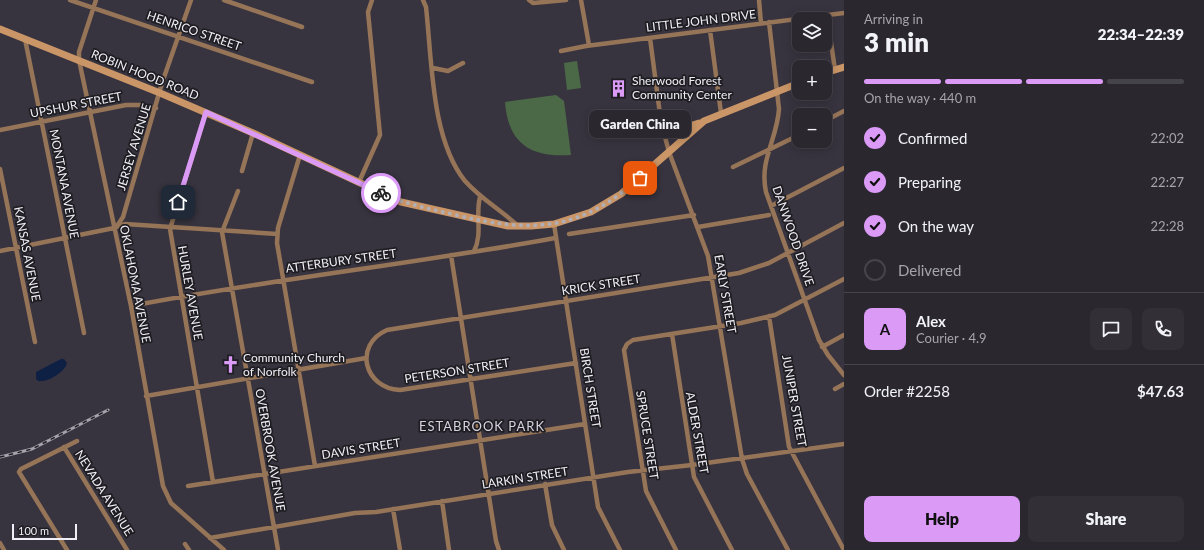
<!DOCTYPE html>
<html lang="en">
<head>
<meta charset="utf-8">
<style>
	:root { --surface:#2a272f; --page:#322f37; --text:#f1f3f6; --muted:#a5a5aa; --line:#46444b; --accent:#da9af6 }
	body { margin:0; font-family:Lato,sans-serif; background:var(--page); color:var(--text); height:100vh; display:flex; flex-direction:column; font-size:15px; white-space:nowrap }
	* { box-sizing:border-box; margin:0 }
	p { font-size:13px; color:var(--muted) }
	.icon { flex:none; width:22px; height:22px; fill:none; stroke:currentColor; stroke-width:2; stroke-linecap:round; stroke-linejoin:round }
	.map { position:relative; flex:1; overflow:hidden }
	.drawer { display:flex; flex-direction:column; background:var(--surface); width:360px }
	.drawer>* { flex:none }
	.buttons { position:absolute; left:792px; top:12px; display:grid; gap:8px }
	.buttons a { display:grid; place-items:center; width:40px; height:40px; border-radius:8px; background:var(--surface); box-shadow:0 2px 10px #0003,0 0 0 1px var(--line); font-size:20px }
	.scale { position:absolute; left:12px; bottom:10px; width:65px; box-sizing:border-box; padding-left:4px; border:2px solid #f1eff6; border-top:0; font-size:11px; line-height:14px; white-space:nowrap; color:#f1eff6; -webkit-text-stroke:3px #1e1d22; paint-order:stroke }
	.pin { position:absolute; display:grid; place-items:center; width:34px; height:34px; color:#fff; margin:-17px; border-radius:8px; box-shadow:0 2px 6px #0006 }
	.courier { position:absolute; display:grid; place-items:center; width:40px; height:40px; margin:-20px; border:3px solid #da9af6; border-radius:50%; background:#fff; color:#222; box-shadow:0 1px 5px #0007 }
	.bubble { position:absolute; height:28px; border-radius:8px; background:var(--surface); box-shadow:0 2px 10px #0003,0 0 0 1px var(--line); font-size:13px; font-weight:800; line-height:28px; text-align:center }
	.overview em { font-style:normal; font-weight:800 }
	.overview div { display:flex; flex-direction:column-reverse }
	.overview { display:flex; align-items:center; justify-content:space-between; height:68px; padding:0 20px }
	h1 { font-size:26px; font-weight:800; line-height:30px }
	.bar { display:grid; grid-template-columns:repeat(4,1fr); gap:6px 4px; align-content:center; height:48px; padding:0 20px }
	.bar i { height:5px; border-radius:3px; background:var(--line) }
	.bar .on { background:var(--accent) }
	.bar p { grid-column:span 4 }
	.line { display:flex; align-items:center; gap:10px; padding:0 20px; border-top:1px solid var(--line) }
	.line div { flex:1 }
	.round { display:grid; place-items:center; flex:none; width:42px; height:42px; border-radius:8px; background:var(--page) }
	ol { padding:0 20px; list-style:none }
	li { display:flex; align-items:center; gap:12px; height:44px }
	li p { margin-inline-start:auto }
	li .icon { padding:4px; border-radius:50%; background:var(--accent); color:#111; stroke-width:4 }
	li:last-child { color:var(--muted) }
	li i { width:22px; height:22px; border:2px solid var(--line); border-radius:50% }
	.button { display:flex; gap:8px; margin-top:auto; padding:8px 20px }
	.button a { flex:1; height:46px; border-radius:8px; background:var(--accent); color:#111; font-size:16px; font-weight:800; line-height:46px; text-align:center }
	.button a+a { background:var(--page); color:var(--text) }
	main { display:flex; flex:1; min-height:0 }
	.map>svg:first-child { display:block }
	.green { fill:#4c6947 }
	.water { fill:#0e2044 }
	.lines { fill:none; stroke-linecap:round; stroke-linejoin:round }
	.street { stroke:#967457; stroke-width:4.5 }
	.secondary { stroke:#cb9667; stroke-width:7 }
	.rail-casing { stroke:#a6a3ac; stroke-width:3 }
	.rail { stroke:#1e1d22; stroke-width:1.5; stroke-dasharray:4.5; stroke-linecap:butt }
	.done { stroke:#b0aeb6; stroke-width:4; stroke-dasharray:0 7.2 }
	.route { stroke:#da9af6; stroke-width:5 }
	.labels { text-anchor:middle; stroke-width:3.5; stroke-linejoin:round; paint-order:stroke }
	.street-label { font-size:12px; fill:#f1eff6; stroke:#1e1d22 }
	.poi-label { font-size:12px; fill:#f1eff6; stroke:#1e1d22; text-anchor:start }
	.neighbourhood-label { font-size:13px; letter-spacing:1px; fill:#d5d1df; stroke:#1e1d22 }
</style>
</head>
<body>
<main>
<div class="map">
<svg width="844" height="550" viewBox="0 0 844 550">
	<rect width="100%" height="100%" fill="#38343f"/>
	<!-- green -->
	<path class="green" d="M 577,61 L 581,88 L 567,90 L 564,63 Z
		M 556,95 L 564,101 L 571,155 C 530,158 508,143 505,102 Z"/>
	<!-- water -->
	<path class="water" d="M 61,359 L 64,359 L 67,363 C 65,372 47,383 38,381 L 36,379 L 36,372 Z"/>
	<g class="lines">
		<!-- street -->
		<path class="street" d="M 70,0 L 312,82
			M 96,0 L 79,52 L 79,60 L 131,306 L 163,486 L 171,503 L 224,550
			M 224,0 L 302,27
			M 423,0 L 426,7 C 432,60 431,139 465,181 C 481,199 501,210 518,226
			M 529,0 L 533,3 L 566,0
			M 581,0 L 589,45
			M 759,0 L 761,23
			M 827,15 L 835,70
			M 769,22 L 779,109 C 777,140 759,160 766,192 L 819,340 L 828,355 L 844,375
			M 710,30 L 721,113
			M 650,38 L 661,122 L 669,152 L 708,256 L 742,459 L 747,474 L 788,550
			M 25,39 L 84,333
			M 561,51 L 586,46 L 844,13
			M 433,68 L 448,71 L 463,63
			M 206,112 L 170,229 L 213,482
			M 825,121 L 844,111
			M 0,130 L 126,105 L 139,105 L 156,108
			M 300,155 L 278,228 L 277,243 L 315,466
			M 733,167 L 799,135
			M 0,169 L 35,342
			M 242,171 L 253,133
			M 359,182 L 380,135 L 368,12 L 372,0
			M 238,191 L 222,232 L 278,550
			M 771,206 L 844,168
			M 554,224 L 598,507 L 620,550
			M 117,226 L 123,217 L 162,83 L 191,0
			M 698,227 L 769,215
			M 569,234 L 694,215
			M 0,251 L 114,228 L 125,224 L 277,234
			M 474,251 C 483,234 475,215 480,197
			M 451,255 L 496,541 L 499,550
			M 131,306 C 272,279 414,264 555,238
			M 769,316 L 789,447 L 844,550
			M 672,334 L 694,477 L 732,550
			M 822,347 L 844,335
			M 576,363 L 400,390 C 364,388 353,345 387,330 L 739,273 L 769,263 L 844,223
			M 835,389 L 844,384
			M 146,396 L 366,358
			M 64,447 L 127,550
			M 545,484 L 552,525 L 564,550
			M 188,486 L 585,424
			M 442,501 L 449,550
			M 393,509 L 400,550
			M 210,538 L 355,513 L 376,512 L 628,472 L 692,465 L 844,444
			M 0,543 L 4,550
			M 185,544 L 189,550
			M 67,550 L 19,472 L 21,469 L 77,441
			M 676,550 L 646,491 L 624,350 L 627,344 L 633,340 L 741,323 L 775,315 L 844,279"/>
		<!-- secondary -->
		<path class="secondary" d="M 0,29 L 160,93 L 253,133 L 401,202 L 508,226 L 531,226 L 554,224 L 591,212 L 621,194 L 704,121 L 799,83
			M 825,73 L 844,67
			M 664,134 L 699,123"/>
		<defs>
			<path id="rail" d="M 0,457 L 32,449 L 108,410"/>
		</defs>
		<!-- rail casing -->
		<use href="#rail" class="rail-casing"/>
		<!-- rail -->
		<use href="#rail" class="rail"/>
	</g>
	<g class="lines">
		<!-- done -->
		<path class="done" d="M 381,193 C 405,204 430,209 456,215 C 531,233 579,232 640,178"/>
		<!-- route -->
		<path class="route" d="M 178,202 L 206,112 L 381,193"/>
	</g>
	<!-- icons -->
	<defs>
		<symbol id="building-bare" viewBox="-9 -9 18 18"><path d="M-4-6H4V6H1V3H-1V6H-4ZM-2.5-4.3h1.7v1.8h-1.7ZM.8-4.3h1.7v1.8H.8ZM-2.5-1h1.7V.8h-1.7ZM.8-1h1.7V.8H.8Z" fill="#da9af6" stroke="#1e1d22" stroke-width="2.5" paint-order="stroke"/></symbol>
		<symbol id="church-bare" viewBox="-9 -9 18 18"><path d="M-1.2-6h2.4v3.5h3.3v2.4h-3.3V6h-2.4V-.1h-3.3v-2.4h3.3Z" fill="#da9af6" stroke="#1e1d22" stroke-width="2.5" paint-order="stroke"/></symbol>
	</defs>
	<g fill-rule="evenodd">
		<use href="#building-bare" x="606" y="76" width="25" height="25"/>
		<use href="#church-bare" x="218" y="352" width="25" height="25"/>
	</g>
	<g class="labels">
		<!-- street labels -->
		<g class="street-label">
			<text transform="translate(701 21) rotate(-7)" y="4">LITTLE JOHN DRIVE</text>
			<text transform="translate(194 31) rotate(19)" y="4">HENRICO STREET</text>
			<text transform="translate(145 75) rotate(22)" y="4">ROBIN HOOD ROAD</text>
			<text transform="translate(76 105) rotate(-11)" y="4">UPSHUR STREET</text>
			<text transform="translate(134 147) rotate(-73)" y="4">JERSEY AVENUE</text>
			<text transform="translate(64 184) rotate(79)" y="4">MONTANA AVENUE</text>
			<text transform="translate(793 236) rotate(71)" y="4">DANWOOD DRIVE</text>
			<text transform="translate(27 254) rotate(79)" y="4">KANSAS AVENUE</text>
			<text transform="translate(341 261) rotate(-8)" y="4">ATTERBURY STREET</text>
			<text transform="translate(135 284) rotate(79)" y="4">OKLAHOMA AVENUE</text>
			<text transform="translate(601 285) rotate(-9)" y="4">KRICK STREET</text>
			<text transform="translate(190 293) rotate(80)" y="4">HURLEY AVENUE</text>
			<text transform="translate(725 294) rotate(80)" y="4">EARLY STREET</text>
			<text transform="translate(457 371) rotate(-9)" y="4">PETERSON STREET</text>
			<text transform="translate(590 388) rotate(81)" y="4">BIRCH STREET</text>
			<text transform="translate(794 401) rotate(80)" y="4">JUNIPER STREET</text>
			<text transform="translate(697 433) rotate(80)" y="4">ALDER STREET</text>
			<text transform="translate(647 435) rotate(81)" y="4">SPRUCE STREET</text>
			<text transform="translate(361 449) rotate(-9)" y="4">DAVIS STREET</text>
			<text transform="translate(270 450) rotate(80)" y="4">OVERBROOK AVENUE</text>
			<text transform="translate(525 478) rotate(-9)" y="4">LARKIN STREET</text>
			<text transform="translate(104 493) rotate(58)" y="4">NEVADA AVENUE</text>
		</g>
		<!-- poi labels -->
		<g class="poi-label">
			<text x="632" y="85">Sherwood Forest<tspan x="632" dy="14">Community Center</tspan></text>
			<text x="243" y="362">Community Church<tspan x="243" dy="14">of Norfolk</tspan></text>
		</g>
		<!-- neighbourhood labels -->
		<g class="neighbourhood-label">
			<text x="482" y="431">ESTABROOK PARK</text>
		</g>
	</g>
</svg>
<div class="buttons">
<a><svg class="icon" aria-label="layers" viewBox="0 0 24 24"><path d="M12 4l9 5-9 5-9-5zM3 14l9 5 9-5"/></svg></a>
<a>+</a>
<a>−</a>
</div>
<div class="scale">100 m</div>
<div class="pin" style="left:640px;top:178px;background:#ea580c"><svg class="icon" aria-label="bag" viewBox="0 0 24 24"><path d="M5 8h14l-1 12H6zM9 8a3 3 0 0 1 6 0"/></svg></div>
<div class="pin" style="left:178px;top:202px;background:#1f2937"><svg class="icon" aria-label="home" viewBox="0 0 24 24"><path d="M3 11l9-7 9 7M6 9v11h12V9"/></svg></div>
<div class="courier" style="left:381px;top:193px"><svg class="icon" aria-label="bike" viewBox="0 0 24 24"><circle cx="6" cy="16" r="4"/><circle cx="18" cy="16" r="4"/><path d="M6 16l4-8h5l3 8M10 8l3 8H6M13 5h3"/></svg></div>
<div class="bubble" style="left:589px;top:110px;width:102px">Garden China</div>
</div>
<section class="drawer">
<div class="overview"><div><h1>3 min</h1><p>Arriving in</p></div><em>22:34–22:39</em></div>
<div class="bar"><i class="on"></i><i class="on"></i><i class="on"></i><i></i><p>On the way · 440 m</p></div>
<ol>
<li><svg class="icon" aria-label="check" viewBox="0 0 24 24"><path d="M5 12l5 5 9-10"/></svg>Confirmed<p>22:02</p></li>
<li><svg class="icon" aria-label="check" viewBox="0 0 24 24"><path d="M5 12l5 5 9-10"/></svg>Preparing<p>22:27</p></li>
<li><svg class="icon" aria-label="check" viewBox="0 0 24 24"><path d="M5 12l5 5 9-10"/></svg>On the way<p>22:28</p></li>
<li><i></i>Delivered</li>
</ol>
<div class="line" style="height:72px"><b class="round" style="background:var(--accent);color:#111">A</b><div><b>Alex</b><p>Courier · 4.9</p></div><a class="round"><svg class="icon" aria-label="chat" viewBox="0 0 24 24"><path d="M4 5h16v11H9l-5 4z"/></svg></a><a class="round"><svg class="icon" aria-label="phone" viewBox="0 0 24 24"><path d="M5 4h4l2 5-3 2q2 4 5 5l2-3 5 2v4C11 20 4 13 5 4z"/></svg></a></div>
<div class="line" style="height:52px"><div>Order #2258</div><b>$47.63</b></div>
<div class="button"><a>Help</a><a>Share</a></div>
</section>
</main>
</body>
</html>
